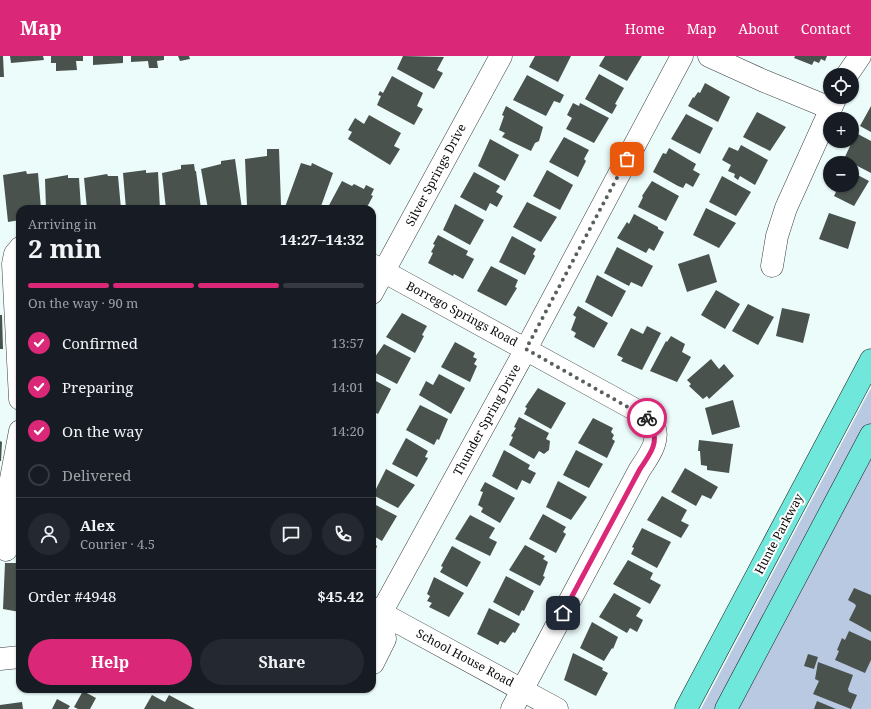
<!DOCTYPE html>
<html lang="en">
<head>
<meta charset="utf-8">
<style>
	:root { --surface:#171b24; --page:#242831; --text:#f1f3f6; --muted:#9ea1a6; --line:#363941; --accent:#db2777 }
	body { margin:0; font-family:"Noto Serif",serif; background:var(--page); color:var(--text); height:100vh; display:flex; flex-direction:column; font-size:15px; white-space:nowrap }
	* { box-sizing:border-box; margin:0 }
	p { font-size:13px; color:var(--muted) }
	.icon { flex:none; width:22px; height:22px; fill:none; stroke:currentColor; stroke-width:2; stroke-linecap:round; stroke-linejoin:round }
	.map { position:relative; flex:1; overflow:hidden }
	.sheet { position:absolute; left:16px; top:149px; width:360px; height:488px; display:flex; flex-direction:column; background:var(--surface); border-radius:12px; box-shadow:0 1px 3px #0004 }
	.sheet>* { flex:none }
	.fabs { position:absolute; left:823px; top:12px; display:grid; gap:8px }
	.fabs a { display:grid; place-items:center; width:36px; height:36px; border-radius:50%; background:var(--surface); box-shadow:0 1px 3px #0004; font-size:20px }
	.pin { position:absolute; display:grid; place-items:center; width:34px; height:34px; color:#fff; margin:-17px; border-radius:8px; box-shadow:0 2px 6px #0006 }
	.courier { position:absolute; display:grid; place-items:center; width:40px; height:40px; margin:-20px; border:3px solid #db2777; border-radius:50%; background:#fff; color:#222; box-shadow:0 1px 5px #0007 }
	.summary em { font-style:normal; font-weight:700 }
	.summary div { display:flex; flex-direction:column-reverse }
	.summary { display:flex; align-items:center; justify-content:space-between; height:68px; padding:0 12px }
	h1 { font-size:26px; font-weight:700; line-height:30px }
	.bar { display:grid; grid-template-columns:repeat(4,1fr); gap:6px 4px; align-content:center; height:48px; padding:0 12px }
	.bar i { height:5px; border-radius:3px; background:var(--line) }
	.bar .active { background:var(--accent) }
	.bar p { grid-column:span 4 }
	.line { display:flex; align-items:center; gap:10px; padding:0 12px; border-top:1px solid var(--line) }
	.line div { flex:1 }
	.round { display:grid; place-items:center; flex:none; width:42px; height:42px; border-radius:21px; background:var(--page) }
	ol { padding:0 12px; list-style:none }
	li { display:flex; align-items:center; gap:12px; height:44px }
	li p { margin-inline-start:auto }
	li .icon { padding:4px; border-radius:50%; background:var(--accent); color:#fff; stroke-width:4 }
	li:last-child { color:var(--muted) }
	li i { width:22px; height:22px; border:2px solid var(--line); border-radius:50% }
	.primary-button { display:flex; gap:8px; margin-top:auto; padding:8px 12px }
	.primary-button a { flex:1; height:46px; border-radius:24px; background:var(--accent); color:#fff; font-size:16px; font-weight:700; line-height:46px; text-align:center }
	.primary-button a+a { background:var(--page); color:var(--text) }
	header { display:flex; align-items:center; gap:24px; box-sizing:border-box; height:56px; padding:0 20px; background:var(--accent); color:#fff }
	header strong { font-size:19px }
	nav { display:flex; gap:22px; margin-inline-start:auto; font-size:14px }
	.map>svg:first-child { display:block }
	.green { fill:#b9c9e2 }
	.building { fill:#49524d }
	.lines { fill:none; stroke-linecap:round; stroke-linejoin:round }
	.minor-casing { stroke:#3e3e3e; stroke-width:23 }
	.major-casing { stroke:#1c1c1c; stroke-width:23 }
	.minor { stroke:#fff; stroke-width:22 }
	.major { stroke:#70e7db; stroke-width:22 }
	.done { stroke:#595f5f; stroke-width:4; stroke-dasharray:0 7.2 }
	.route { stroke:#db2777; stroke-width:5 }
	.labels { text-anchor:middle; stroke-width:4; stroke-linejoin:round; paint-order:stroke }
	.street-label { font-size:12px; fill:#0b0b0b; stroke:#fff }
</style>
</head>
<body>
<header>
<strong>Map</strong>
<nav><a>Home</a><a>Map</a><a>About</a><a>Contact</a></nav>
</header>
<div class="map">
<svg width="871" height="653" viewBox="0 0 871 653">
	<rect width="100%" height="100%" fill="#ebfcfb"/>
	<!-- green -->
	<path class="green" d="M 871,332 L 871,653 L 701,653 Z"/>
	<!-- building -->
	<path class="building" d="M 0,0 L 3,0 L 4,21 L 0,21 Z
		M 10,0 L 43,0 L 44,4 L 11,7 Z
		M 51,0 L 83,0 L 83,5 L 76,5 L 77,14 L 56,15 L 56,7 L 51,7 Z
		M 93,0 L 123,0 L 123,7 L 93,9 Z
		M 131,0 L 164,0 L 164,4 L 157,5 L 158,12 L 149,12 L 148,5 L 131,6 Z
		M 178,0 L 189,0 L 190,3 L 180,5 Z
		M 403,0 L 444,1 L 437,14 L 443,17 L 434,33 L 397,13 Z
		M 535,0 L 571,0 L 558,26 L 529,11 Z
		M 605,0 L 642,0 L 627,25 L 599,10 Z
		M 795,0 L 827,0 L 825,5 L 821,3 L 819,7 L 814,5 L 812,9 L 794,2 Z
		M 599,18 L 624,32 L 615,48 L 617,49 L 612,58 L 585,43 Z
		M 527,19 L 564,39 L 560,47 L 554,45 L 546,60 L 513,44 Z
		M 392,20 L 423,37 L 417,50 L 423,53 L 414,69 L 377,49 L 381,40 L 378,39 L 380,35 L 383,37 Z
		M 705,27 L 730,41 L 718,66 L 688,50 L 693,41 L 694,42 L 698,36 L 700,37 Z
		M 573,47 L 579,50 L 580,47 L 609,62 L 594,87 L 566,73 L 572,62 L 567,59 Z
		M 506,50 L 543,71 L 539,85 L 535,87 L 531,95 L 502,81 L 505,77 L 499,74 L 504,60 L 502,59 Z
		M 871,50 L 871,76 L 860,70 Z
		M 757,56 L 786,71 L 770,95 L 743,81 Z
		M 686,58 L 713,72 L 700,98 L 671,83 Z
		M 369,59 L 401,77 L 394,90 L 400,93 L 390,109 L 348,83 L 352,76 L 348,74 L 355,62 L 364,68 Z
		M 856,77 L 871,85 L 871,117 L 844,103 Z
		M 564,81 L 589,94 L 584,103 L 586,105 L 578,121 L 549,106 Z
		M 490,83 L 519,99 L 505,125 L 478,110 Z
		M 741,89 L 768,104 L 755,129 L 740,120 L 738,124 L 734,121 L 735,118 L 728,115 L 731,109 L 722,104 L 729,91 L 738,95 Z
		M 669,92 L 696,108 L 693,114 L 700,118 L 693,131 L 686,127 L 683,132 L 678,130 L 653,116 L 663,97 L 666,98 Z
		M 267,93 L 279,93 L 281,149 L 247,149 L 245,103 L 267,100 Z
		M 235,103 L 242,153 L 208,153 L 201,113 L 221,108 L 221,105 Z
		M 301,107 L 311,110 L 312,107 L 333,117 L 320,153 L 285,151 Z
		M 194,108 L 195,115 L 196,115 L 201,153 L 166,153 L 162,117 L 181,113 L 181,109 Z
		M 146,114 L 146,117 L 158,116 L 160,153 L 126,153 L 123,117 Z
		M 547,114 L 573,129 L 560,154 L 533,140 Z
		M 26,115 L 27,118 L 38,117 L 41,153 L 20,153 L 20,164 L 8,166 L 3,119 Z
		M 474,116 L 500,130 L 496,136 L 503,140 L 497,151 L 490,147 L 486,155 L 460,141 Z
		M 852,116 L 869,125 L 854,150 L 834,140 L 836,136 L 831,133 L 833,129 L 852,129 Z
		M 107,118 L 108,120 L 118,120 L 121,153 L 87,153 L 84,122 Z
		M 68,119 L 68,122 L 79,122 L 81,153 L 46,153 L 45,123 Z
		M 722,120 L 751,136 L 736,160 L 709,146 Z
		M 342,125 L 352,130 L 354,128 L 364,133 L 366,129 L 374,133 L 371,139 L 373,140 L 366,153 L 327,153 Z
		M 652,125 L 679,140 L 666,165 L 638,151 L 643,141 L 642,140 Z
		M 527,146 L 557,161 L 541,186 L 513,171 Z
		M 455,148 L 484,164 L 470,189 L 443,174 Z
		M 706,152 L 736,167 L 719,192 L 693,179 Z
		M 829,157 L 856,166 L 848,193 L 819,183 Z
		M 634,158 L 658,171 L 658,173 L 664,176 L 654,195 L 649,192 L 646,197 L 617,182 L 627,166 L 629,168 Z
		M 438,179 L 468,195 L 466,199 L 474,203 L 463,223 L 454,218 L 453,220 L 428,207 L 433,197 L 431,196 L 435,189 L 433,188 Z
		M 512,180 L 536,193 L 533,198 L 535,200 L 525,219 L 499,206 Z
		M 617,191 L 653,210 L 642,231 L 631,226 L 629,230 L 604,217 Z
		M 709,198 L 717,226 L 687,236 L 678,208 Z
		M 491,210 L 518,224 L 515,231 L 517,232 L 506,250 L 477,235 Z
		M 597,219 L 626,235 L 612,261 L 585,246 Z
		M 716,234 L 740,248 L 725,273 L 701,259 Z
		M 748,248 L 774,261 L 758,289 L 732,275 Z
		M 578,250 L 608,267 L 594,292 L 574,281 L 576,277 L 571,274 L 576,261 L 573,259 Z
		M 782,252 L 810,258 L 803,287 L 776,280 Z
		M 402,257 L 427,270 L 422,279 L 424,280 L 415,297 L 386,281 Z
		M 0,259 L 2,259 L 3,293 L 0,293 Z
		M 647,270 L 661,277 L 642,314 L 621,305 L 623,302 L 617,299 L 631,272 L 643,278 Z
		M 671,280 L 685,288 L 682,296 L 691,301 L 677,326 L 650,315 L 666,285 L 667,286 Z
		M 455,286 L 475,297 L 473,301 L 477,303 L 474,308 L 477,310 L 470,326 L 441,311 Z
		M 384,288 L 411,302 L 397,328 L 372,315 L 372,305 Z
		M 711,303 L 719,313 L 724,308 L 734,320 L 709,343 L 707,340 L 703,343 L 689,330 L 691,328 L 687,324 Z
		M 439,318 L 465,332 L 451,358 L 419,339 L 426,325 L 433,329 Z
		M 372,323 L 391,333 L 378,358 L 372,355 Z
		M 538,332 L 566,347 L 551,373 L 524,358 L 527,352 L 525,351 Z
		M 733,344 L 740,371 L 712,379 L 705,352 Z
		M 420,349 L 448,363 L 439,384 L 437,383 L 434,389 L 406,374 Z
		M 519,361 L 549,377 L 546,383 L 550,385 L 549,394 L 544,398 L 539,395 L 534,403 L 509,389 L 513,381 L 511,380 L 516,372 L 514,371 Z
		M 593,362 L 613,372 L 611,376 L 614,379 L 612,383 L 615,385 L 607,402 L 578,387 Z
		M 406,382 L 428,395 L 425,401 L 428,402 L 417,421 L 392,408 Z
		M 699,384 L 733,388 L 729,417 L 707,414 L 707,410 L 701,409 L 700,395 L 698,395 Z
		M 0,385 L 2,386 L 1,405 L 0,405 Z
		M 504,394 L 530,409 L 528,413 L 536,417 L 530,428 L 522,424 L 517,434 L 492,420 Z
		M 576,394 L 603,408 L 589,432 L 563,419 Z
		M 685,412 L 718,431 L 711,443 L 702,439 L 696,450 L 671,436 Z
		M 386,413 L 415,429 L 398,452 L 373,439 Z
		M 558,425 L 587,441 L 571,464 L 546,451 Z
		M 485,426 L 515,442 L 500,467 L 481,456 L 483,452 L 478,449 L 483,436 L 480,435 Z
		M 662,440 L 687,454 L 681,465 L 689,469 L 681,482 L 647,464 Z
		M 372,447 L 397,460 L 382,485 L 372,479 Z
		M 543,458 L 566,471 L 563,476 L 566,478 L 556,497 L 529,483 Z
		M 470,459 L 495,472 L 489,482 L 497,486 L 490,500 L 455,483 Z
		M 642,472 L 671,486 L 657,512 L 631,498 L 634,492 L 632,491 Z
		M 372,487 L 377,490 L 372,503 Z
		M 525,489 L 545,500 L 543,503 L 548,506 L 543,520 L 545,521 L 540,530 L 509,514 Z
		M 452,490 L 481,506 L 467,531 L 440,516 L 443,511 L 441,510 Z
		M 628,504 L 653,517 L 650,523 L 661,529 L 650,548 L 613,528 Z
		M 5,507 L 20,507 L 20,556 L 3,553 Z
		M 506,520 L 534,535 L 524,555 L 522,554 L 519,560 L 493,546 Z
		M 434,521 L 464,537 L 449,561 L 429,551 L 432,547 L 427,545 L 430,540 L 427,538 Z
		M 854,532 L 871,539 L 871,576 L 849,564 L 856,550 L 855,548 L 848,544 Z
		M 614,537 L 641,552 L 636,560 L 643,564 L 637,576 L 630,572 L 627,577 L 599,561 Z
		M 489,552 L 520,568 L 515,577 L 513,576 L 505,587 L 500,585 L 498,589 L 477,578 Z
		M 592,566 L 618,581 L 613,593 L 612,592 L 604,605 L 580,592 Z
		M 849,575 L 871,585 L 871,604 L 865,617 L 835,604 L 839,595 L 837,594 L 842,582 L 845,584 Z
		M 573,597 L 603,612 L 602,614 L 608,617 L 596,640 L 564,624 Z
		M 808,598 L 818,601 L 814,613 L 804,610 Z
		M 818,606 L 853,619 L 848,633 L 849,636 L 857,639 L 851,653 L 813,638 L 819,625 L 815,623 Z
		M 83,635 L 96,642 L 90,653 L 78,653 L 74,651 Z
		M 152,639 L 165,646 L 169,639 L 195,653 L 144,653 Z
		M 57,643 L 70,650 L 68,653 L 52,653 Z
		M 817,645 L 836,653 L 814,653 Z
		M 22,646 L 23,653 L 0,653 L 0,649 Z"/>
	<g class="lines">
		<defs>
			<path id="minor" d="M 709,0 L 764,25 L 830,52
				M 847,19 L 860,0
				M 20,192 L 15,198 L 13,208 L 20,343
				M 372,209 L 634,353 C 638,356 646,360 650,364 C 664,380 649,400 640,413 L 512,653
				M 772,210 L 777,180 L 786,152 L 836,41
				M 372,237 L 501,0
				M 6,494 L 10,428 L 20,375
				M 372,552 L 557,653
				M 372,564 L 381,557 L 526,293 L 682,0
				M 0,603 L 20,601
				M 373,607 L 385,583 L 381,557"/>
			<path id="major" d="M 686,653 L 871,304
				M 726,653 L 871,379"/>
		</defs>
		<!-- minor casing -->
		<use href="#minor" class="minor-casing"/>
		<!-- major casing -->
		<use href="#major" class="major-casing"/>
		<!-- minor -->
		<use href="#minor" class="minor"/>
		<!-- major -->
		<use href="#major" class="major"/>
	</g>
	<g class="lines">
		<!-- done -->
		<path class="done" d="M 627,103 L 526,293 L 647,362"/>
		<!-- route -->
		<path class="route" d="M 563,557 L 640,413 C 650,398 659,388 652,370 C 651,366 651,364 647,362"/>
	</g>
	<g class="labels">
		<!-- street labels -->
		<g class="street-label">
			<text transform="translate(436 119) rotate(-62)" y="4">Silver Springs Drive</text>
			<text transform="translate(462 258) rotate(28)" y="4">Borrego Springs Road</text>
			<text transform="translate(487 364) rotate(-61)" y="4">Thunder Spring Drive</text>
			<text transform="translate(779 478) rotate(-62)" y="4">Hunte Parkway</text>
			<text transform="translate(465 602) rotate(28)" y="4">School House Road</text>
		</g>
	</g>
</svg>
<div class="fabs">
<a><svg class="icon" aria-label="locate" viewBox="0 0 24 24"><circle cx="12" cy="12" r="6"/><path d="M12 2v4M12 18v4M2 12h4M18 12h4"/></svg></a>
<a>+</a>
<a>−</a>
</div>
<div class="pin" style="left:627px;top:103px;background:#ea580c"><svg class="icon" aria-label="bag" viewBox="0 0 24 24"><path d="M5 8h14l-1 12H6zM9 8a3 3 0 0 1 6 0"/></svg></div>
<div class="pin" style="left:563px;top:557px;background:#1f2937"><svg class="icon" aria-label="home" viewBox="0 0 24 24"><path d="M3 11l9-7 9 7M6 9v11h12V9"/></svg></div>
<div class="courier" style="left:647px;top:362px"><svg class="icon" aria-label="bike" viewBox="0 0 24 24"><circle cx="6" cy="16" r="4"/><circle cx="18" cy="16" r="4"/><path d="M6 16l4-8h5l3 8M10 8l3 8H6M13 5h3"/></svg></div>
<section class="sheet">
<div class="summary"><div><h1>2 min</h1><p>Arriving in</p></div><em>14:27–14:32</em></div>
<div class="bar"><i class="active"></i><i class="active"></i><i class="active"></i><i></i><p>On the way · 90 m</p></div>
<ol>
<li><svg class="icon" aria-label="check" viewBox="0 0 24 24"><path d="M5 12l5 5 9-10"/></svg>Confirmed<p>13:57</p></li>
<li><svg class="icon" aria-label="check" viewBox="0 0 24 24"><path d="M5 12l5 5 9-10"/></svg>Preparing<p>14:01</p></li>
<li><svg class="icon" aria-label="check" viewBox="0 0 24 24"><path d="M5 12l5 5 9-10"/></svg>On the way<p>14:20</p></li>
<li><i></i>Delivered</li>
</ol>
<div class="line" style="height:72px"><a class="round"><svg class="icon" aria-label="person" viewBox="0 0 24 24"><circle cx="12" cy="8" r="4"/><path d="M4 21q1-7 8-7t8 7"/></svg></a><div><b>Alex</b><p>Courier · 4.5</p></div><a class="round"><svg class="icon" aria-label="chat" viewBox="0 0 24 24"><path d="M4 5h16v11H9l-5 4z"/></svg></a><a class="round"><svg class="icon" aria-label="phone" viewBox="0 0 24 24"><path d="M5 4h4l2 5-3 2q2 4 5 5l2-3 5 2v4C11 20 4 13 5 4z"/></svg></a></div>
<div class="line" style="height:52px"><div>Order #4948</div><b>$45.42</b></div>
<div class="primary-button"><a>Help</a><a>Share</a></div>
</section>
</div>
</body>
</html>
